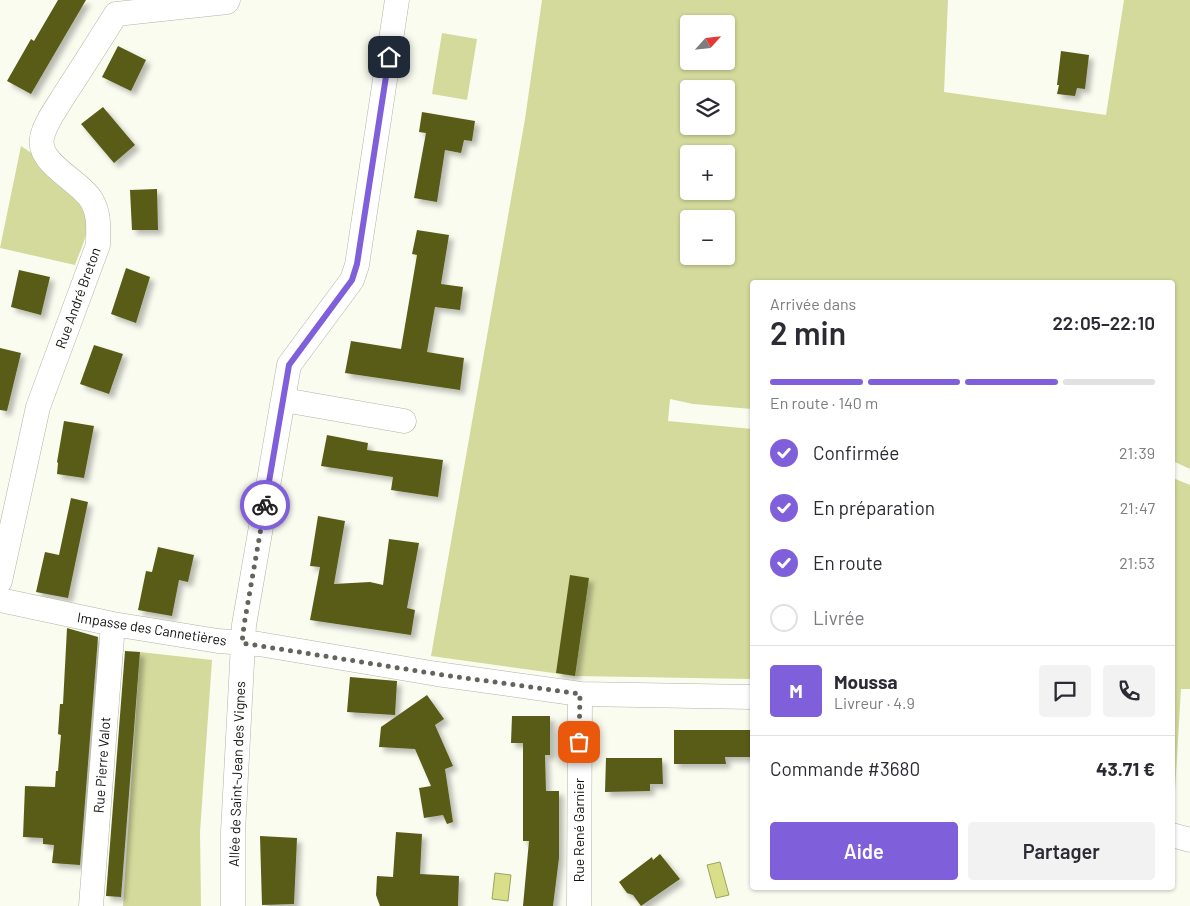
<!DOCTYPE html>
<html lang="fr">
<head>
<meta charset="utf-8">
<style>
	:root { --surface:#fff; --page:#f2f2f3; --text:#2b2b33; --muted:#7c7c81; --line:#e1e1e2; --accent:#805fda }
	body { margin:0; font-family:Barlow,sans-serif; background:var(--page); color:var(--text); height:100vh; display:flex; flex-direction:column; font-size:19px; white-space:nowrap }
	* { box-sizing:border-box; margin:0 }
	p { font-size:16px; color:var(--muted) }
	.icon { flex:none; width:28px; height:28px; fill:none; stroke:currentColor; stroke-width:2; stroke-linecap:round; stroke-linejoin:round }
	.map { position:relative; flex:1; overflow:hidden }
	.sheet { position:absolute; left:750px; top:280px; width:425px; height:610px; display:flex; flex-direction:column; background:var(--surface); border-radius:5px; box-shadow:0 1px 4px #0004 }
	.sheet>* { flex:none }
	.needle { width:32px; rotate:63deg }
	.controls { position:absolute; left:680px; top:15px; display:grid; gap:10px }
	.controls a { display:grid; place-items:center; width:55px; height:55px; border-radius:5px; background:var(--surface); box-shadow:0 1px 4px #0004; font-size:25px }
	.pin { position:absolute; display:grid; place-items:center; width:42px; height:42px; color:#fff; margin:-21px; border-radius:10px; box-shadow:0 2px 8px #0006 }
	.courier { position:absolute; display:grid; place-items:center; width:50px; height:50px; margin:-25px; border:4px solid #805fda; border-radius:50%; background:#fff; color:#222; box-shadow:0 1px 6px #0007 }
	.headline em { font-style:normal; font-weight:600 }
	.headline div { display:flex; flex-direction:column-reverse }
	.headline { display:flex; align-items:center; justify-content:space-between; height:85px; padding:0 20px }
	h1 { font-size:32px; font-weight:600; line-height:38px }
	.bar { display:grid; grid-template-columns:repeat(4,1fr); gap:8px 5px; align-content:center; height:60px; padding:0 20px }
	.bar i { height:6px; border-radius:4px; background:var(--line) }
	.bar .on { background:var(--accent) }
	.bar p { grid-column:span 4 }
	.line { display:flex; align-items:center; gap:12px; padding:0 20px; border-top:1px solid var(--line) }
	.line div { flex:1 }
	.round { display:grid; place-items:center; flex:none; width:52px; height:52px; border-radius:5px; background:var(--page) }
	ol { padding:0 20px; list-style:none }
	li { display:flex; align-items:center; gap:15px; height:55px }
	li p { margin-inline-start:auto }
	li .icon { padding:5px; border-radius:50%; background:var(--accent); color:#fff; stroke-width:4 }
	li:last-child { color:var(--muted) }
	li i { width:28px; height:28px; border:2px solid var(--line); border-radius:50% }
	.action { display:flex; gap:10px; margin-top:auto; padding:10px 20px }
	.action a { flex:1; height:58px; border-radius:5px; background:var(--accent); color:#fff; font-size:20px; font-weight:600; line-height:58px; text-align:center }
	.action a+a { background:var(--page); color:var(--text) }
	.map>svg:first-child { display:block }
	.green { fill:#d4da9c; fill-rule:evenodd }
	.water { fill:#d8df88; stroke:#9ca263 }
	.building { fill:#585c17; filter:url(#shadow) }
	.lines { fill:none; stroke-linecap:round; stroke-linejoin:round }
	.minor-casing { stroke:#b1b3a8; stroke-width:25 }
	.minor { stroke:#fff; stroke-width:24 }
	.done { stroke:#63645d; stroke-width:5; stroke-dasharray:0 9 }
	.route { stroke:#805fda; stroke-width:6 }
	.labels { text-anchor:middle; stroke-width:5; stroke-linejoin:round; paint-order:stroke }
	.street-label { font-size:14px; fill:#11120e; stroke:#fff }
</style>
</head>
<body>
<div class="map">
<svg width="1190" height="906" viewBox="0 0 1190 906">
	<defs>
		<filter id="shadow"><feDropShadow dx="4.5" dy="4.5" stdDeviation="2.5" flood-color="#0004"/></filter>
	</defs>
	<rect width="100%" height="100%" fill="#fbfcf0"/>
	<!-- green -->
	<path class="green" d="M 542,0 L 948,0 L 944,92 L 1106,115 L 1124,0 L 1190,0 L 1190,469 L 1173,461 L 1172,282 L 752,282 L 752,409 L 693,404 L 670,399 L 668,421 L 752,429 L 752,679 L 575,676 L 431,656 L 525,119 ZM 689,24 L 726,24 L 726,61 L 689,61 ZM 689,89 L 726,89 L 726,126 L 689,126 ZM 689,154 L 726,154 L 726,191 L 689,191 ZM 689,219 L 726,219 L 726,256 L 689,256 Z
		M 442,33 L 477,39 L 467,100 L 432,94 Z
		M 21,146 C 51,166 87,183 87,225 C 87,238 79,253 75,265 L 0,248 Z
		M 1173,478 L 1190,485 L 1190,689 L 1181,689 L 1174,807 L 1173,809 Z
		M 140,652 L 212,660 L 200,832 L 201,906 L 123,906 Z"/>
	<!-- water -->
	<path class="water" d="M 720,862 L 729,895 L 716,898 L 707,865 Z
		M 495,873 L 511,875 L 508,901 L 492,899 Z"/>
	<!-- building -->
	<path class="building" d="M 58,0 L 86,0 L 31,94 L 7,81 L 31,39 L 34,41 Z
		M 118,46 L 146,60 L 131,91 L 102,77 Z
		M 1061,51 L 1089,55 L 1085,89 L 1077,88 L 1075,96 L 1057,94 L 1059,85 L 1057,85 Z
		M 103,107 L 135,145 L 114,163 L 81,124 Z
		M 422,112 L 475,121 L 472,141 L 464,140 L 461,153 L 445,150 L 437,202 L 414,198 L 426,133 L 419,132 Z
		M 157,189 L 158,230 L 132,230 L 130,190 Z
		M 417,230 L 449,235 L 441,284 L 463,287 L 460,310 L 435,307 L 427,352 L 464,358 L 460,390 L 345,373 L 351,341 L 401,349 L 417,255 L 412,254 Z
		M 126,268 L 150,277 L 136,323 L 111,314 Z
		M 19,270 L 50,277 L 41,315 L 11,307 Z
		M 94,345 L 123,354 L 109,394 L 80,384 Z
		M 0,348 L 21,353 L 7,411 L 0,410 Z
		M 64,421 L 94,426 L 84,478 L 57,474 L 58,463 L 57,462 Z
		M 327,435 L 368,443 L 367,450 L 443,460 L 438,497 L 391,490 L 393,477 L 321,466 Z
		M 71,498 L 88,502 L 68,598 L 36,592 L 45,552 L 59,555 Z
		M 318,516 L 345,521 L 334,584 L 370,582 L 383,585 L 389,539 L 419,543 L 407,608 L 415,610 L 411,635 L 310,620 L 320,567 L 310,566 Z
		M 158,547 L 194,555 L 188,582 L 179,580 L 172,616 L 138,610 L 146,571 L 152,572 Z
		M 570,575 L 589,578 L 575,676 L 556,673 Z
		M 67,628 L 98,637 L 80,865 L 52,863 L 54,845 L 43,844 L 43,838 L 23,837 L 25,786 L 55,787 L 56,771 L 58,771 L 61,735 L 58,734 L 60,704 L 63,704 Z
		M 125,651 L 140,652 L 121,897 L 106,896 Z
		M 350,677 L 397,681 L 395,715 L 347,712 Z
		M 427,695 L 444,719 L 435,725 L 453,766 L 445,769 L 453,822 L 447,824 L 443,815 L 424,818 L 419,788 L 431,786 L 415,749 L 379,747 L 381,727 Z
		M 512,716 L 550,716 L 550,755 L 545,755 L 546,791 L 559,791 L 559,858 L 553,906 L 523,906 L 529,841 L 523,841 L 523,743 L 511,743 Z
		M 674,730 L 752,730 L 752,757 L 725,757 L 726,764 L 674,764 Z
		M 606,758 L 662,758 L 663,784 L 650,784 L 650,791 L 605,792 Z
		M 396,832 L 422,834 L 420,874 L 459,876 L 458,906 L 380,906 L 376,895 L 377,876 L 393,877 Z
		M 260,836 L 297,838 L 294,904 L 262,905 Z
		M 660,854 L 680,879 L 641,906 L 633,895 L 627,893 L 619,882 L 652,857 L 653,860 Z"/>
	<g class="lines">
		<defs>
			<path id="minor" d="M 284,400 L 404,421
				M 0,581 L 38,407 L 98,245 C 98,230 100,215 92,201 C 80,180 37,164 42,138 C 44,124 58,106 65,94 C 82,68 99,41 116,14 L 227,2 L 228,0
				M 0,600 L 113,624 L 218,641 L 259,644 L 437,674 L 580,694 L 752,697
				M 1172,835 L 1190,840
				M 91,906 L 113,624
				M 233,906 L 233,832 L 244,625 L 289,365 L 352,280 L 357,265 L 397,0
				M 579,906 L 580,694"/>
		</defs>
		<!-- minor casing -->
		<use href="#minor" class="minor-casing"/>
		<!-- minor -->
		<use href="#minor" class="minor"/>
	</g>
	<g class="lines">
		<!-- done -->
		<path class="done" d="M 265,505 L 244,625 L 242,643 L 437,674 L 580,694 L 579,742"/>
		<!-- route -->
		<path class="route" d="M 265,505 L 289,365 L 352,280 L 357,264 L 389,57"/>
	</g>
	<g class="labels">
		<!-- street labels -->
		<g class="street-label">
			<text transform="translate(78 298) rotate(-70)" y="5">Rue André Breton</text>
			<text transform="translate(152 629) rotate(9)" y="5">Impasse des Cannetières</text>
			<text transform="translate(102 765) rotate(-86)" y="5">Rue Pierre Valot</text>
			<text transform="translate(237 774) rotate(-88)" y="5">Allée de Saint-Jean des Vignes</text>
			<text transform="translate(579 830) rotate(-90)" y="5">Rue René Garnier</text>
		</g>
	</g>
</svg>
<div class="controls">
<a><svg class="needle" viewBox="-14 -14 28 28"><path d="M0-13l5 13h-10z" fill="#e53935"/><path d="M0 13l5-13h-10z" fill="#7c7c81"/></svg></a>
<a><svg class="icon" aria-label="layers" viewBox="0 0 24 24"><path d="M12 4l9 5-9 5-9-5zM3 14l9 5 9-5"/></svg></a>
<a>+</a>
<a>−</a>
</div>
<div class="pin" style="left:579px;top:742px;background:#ea580c"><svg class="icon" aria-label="bag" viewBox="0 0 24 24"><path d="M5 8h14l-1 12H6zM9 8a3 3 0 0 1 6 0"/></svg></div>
<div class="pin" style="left:389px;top:57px;background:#1f2937"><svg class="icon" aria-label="home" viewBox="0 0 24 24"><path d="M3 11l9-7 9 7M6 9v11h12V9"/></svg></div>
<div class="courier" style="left:265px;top:505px"><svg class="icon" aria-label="bike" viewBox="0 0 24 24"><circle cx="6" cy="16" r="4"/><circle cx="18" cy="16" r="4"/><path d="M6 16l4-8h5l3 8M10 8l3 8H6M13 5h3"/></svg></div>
<section class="sheet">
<div class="headline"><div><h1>2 min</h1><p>Arrivée dans</p></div><em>22:05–22:10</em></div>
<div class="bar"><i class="on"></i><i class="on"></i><i class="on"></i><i></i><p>En route · 140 m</p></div>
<ol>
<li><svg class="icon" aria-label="check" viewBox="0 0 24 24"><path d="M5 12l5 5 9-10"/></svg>Confirmée<p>21:39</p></li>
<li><svg class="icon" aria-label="check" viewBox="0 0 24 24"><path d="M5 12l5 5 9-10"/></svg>En préparation<p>21:47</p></li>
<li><svg class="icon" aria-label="check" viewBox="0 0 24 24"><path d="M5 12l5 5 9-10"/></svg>En route<p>21:53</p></li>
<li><i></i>Livrée</li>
</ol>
<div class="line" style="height:90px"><b class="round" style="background:var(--accent);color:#fff">M</b><div><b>Moussa</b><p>Livreur · 4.9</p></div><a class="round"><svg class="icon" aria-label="chat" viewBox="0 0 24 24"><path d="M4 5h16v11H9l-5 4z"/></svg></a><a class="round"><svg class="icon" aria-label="phone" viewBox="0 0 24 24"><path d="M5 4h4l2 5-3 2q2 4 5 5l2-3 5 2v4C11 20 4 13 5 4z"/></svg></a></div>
<div class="line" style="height:65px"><div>Commande #3680</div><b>43.71 €</b></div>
<div class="action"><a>Aide</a><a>Partager</a></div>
</section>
</div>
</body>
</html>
